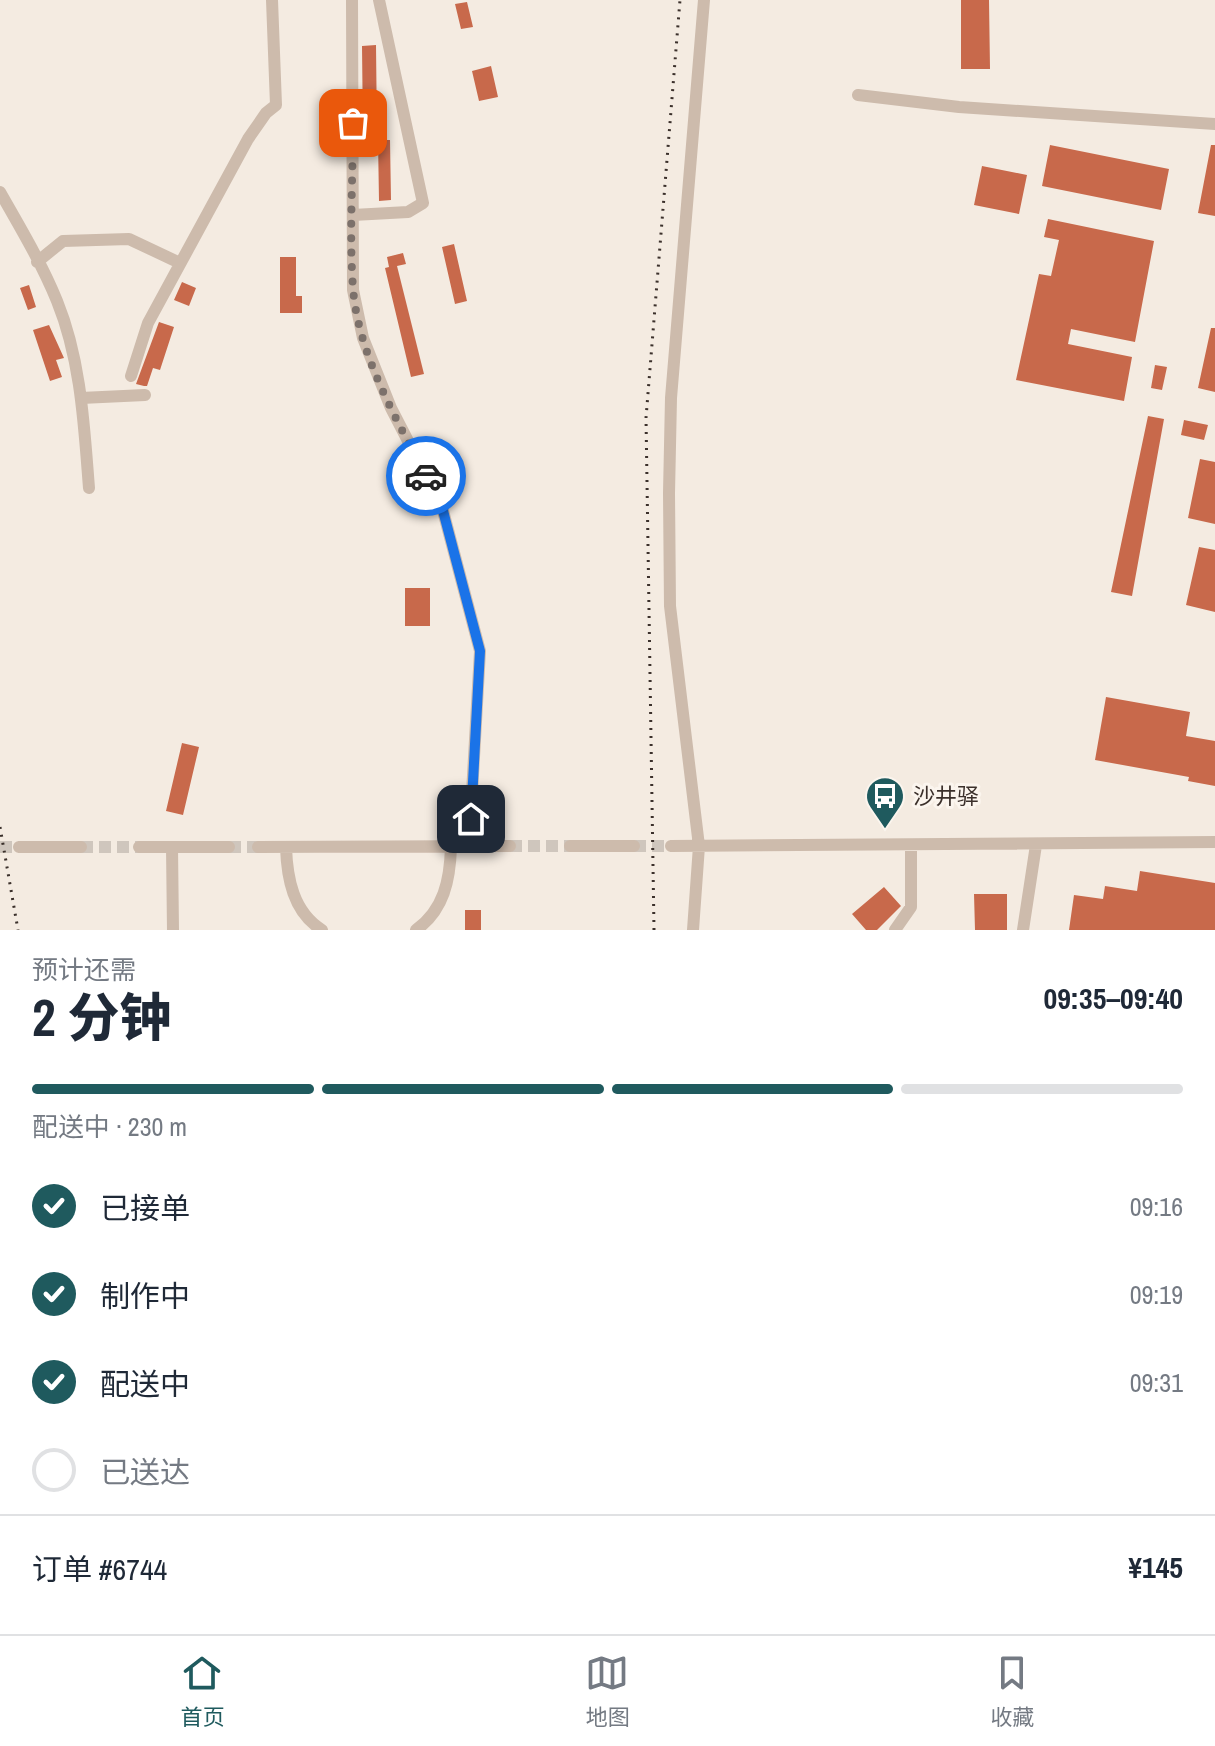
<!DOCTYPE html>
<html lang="zh">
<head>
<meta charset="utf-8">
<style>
	:root { --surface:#fff; --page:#f2f2f3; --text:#1f2937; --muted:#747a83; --line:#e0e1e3; --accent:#1f5a5e }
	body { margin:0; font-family:"Archivo Narrow","Noto Sans SC",sans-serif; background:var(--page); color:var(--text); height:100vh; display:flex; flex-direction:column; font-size:30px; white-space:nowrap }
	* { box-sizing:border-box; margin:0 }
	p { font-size:26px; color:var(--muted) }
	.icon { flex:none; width:44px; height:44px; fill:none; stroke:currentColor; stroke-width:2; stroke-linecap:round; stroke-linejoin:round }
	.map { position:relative; height:930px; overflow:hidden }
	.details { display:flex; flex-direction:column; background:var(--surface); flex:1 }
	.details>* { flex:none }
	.pin { position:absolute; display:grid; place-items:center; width:68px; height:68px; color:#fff; margin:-34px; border-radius:16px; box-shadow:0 4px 12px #0006 }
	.courier { position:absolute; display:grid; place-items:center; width:80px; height:80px; margin:-40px; border:6px solid #1a73e8; border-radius:50%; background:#fff; color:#222; box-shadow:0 2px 10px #0007 }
	.summary em { font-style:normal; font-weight:800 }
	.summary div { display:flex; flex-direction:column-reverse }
	.summary { display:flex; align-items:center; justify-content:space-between; height:136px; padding:0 32px }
	h1 { font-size:52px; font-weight:800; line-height:60px }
	.bar { display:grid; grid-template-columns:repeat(4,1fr); gap:12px 8px; align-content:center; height:96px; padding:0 32px }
	.bar i { height:10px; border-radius:6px; background:var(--line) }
	.bar .on { background:var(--accent) }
	.bar p { grid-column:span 4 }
	.line { display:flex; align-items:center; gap:20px; padding:0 32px; border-top:2px solid var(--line) }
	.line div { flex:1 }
	ol { padding:0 32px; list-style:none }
	li { display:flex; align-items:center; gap:24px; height:88px }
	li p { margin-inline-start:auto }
	li .icon { padding:8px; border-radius:50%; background:var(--accent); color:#fff; stroke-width:4 }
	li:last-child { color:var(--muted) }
	li i { width:44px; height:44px; border:4px solid var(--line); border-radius:50% }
	.tab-bar { display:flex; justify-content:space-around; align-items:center; height:112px; border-top:2px solid var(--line); background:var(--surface); font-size:22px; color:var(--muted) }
	.tab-bar a { display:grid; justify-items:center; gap:4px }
	.tab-bar .on { color:var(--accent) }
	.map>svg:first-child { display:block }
	.building { fill:#c8694b }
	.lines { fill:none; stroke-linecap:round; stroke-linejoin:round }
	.minor-tunnel { stroke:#cfc6bd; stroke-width:12; stroke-dasharray:12 6; stroke-linecap:butt }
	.minor { stroke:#cdbbac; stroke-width:12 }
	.rail { stroke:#3b302b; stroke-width:3; stroke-dasharray:2 6; stroke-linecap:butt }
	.done { stroke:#7c716b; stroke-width:8; stroke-dasharray:0 14.4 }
	.route { stroke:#1a73e8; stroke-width:10 }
	.labels { text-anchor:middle; stroke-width:6; stroke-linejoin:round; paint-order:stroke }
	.poi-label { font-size:22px; fill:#3b302b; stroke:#fbf5ee; text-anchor:start }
</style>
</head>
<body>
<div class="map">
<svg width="1215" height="930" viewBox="0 0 1215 930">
	<rect width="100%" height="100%" fill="#f4ebe1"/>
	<!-- building -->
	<path class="building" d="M 961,0 L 989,0 L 990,69 L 961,69 Z
		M 467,2 L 473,27 L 461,29 L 455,4 Z
		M 376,45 L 377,134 L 363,135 L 362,46 Z
		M 491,66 L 498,97 L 479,101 L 472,71 Z
		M 378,140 L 390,140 L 391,200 L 379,201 Z
		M 1050,145 L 1169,169 L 1161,210 L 1042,186 Z
		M 1211,145 L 1215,145 L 1215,216 L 1198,213 Z
		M 982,166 L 1027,175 L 1019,214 L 974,205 Z
		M 1048,219 L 1154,241 L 1135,342 L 1071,329 L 1068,344 L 1132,357 L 1124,401 L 1016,380 L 1039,274 L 1051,276 L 1059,240 L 1044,237 Z
		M 454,244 L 467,301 L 455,304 L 442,247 Z
		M 403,253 L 406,264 L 397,266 L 424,374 L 411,377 L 385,268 L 389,267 L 387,257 Z
		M 280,257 L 296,257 L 296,296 L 302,296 L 302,313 L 280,313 Z
		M 182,282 L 196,288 L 189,306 L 174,300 Z
		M 29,285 L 36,307 L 28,310 L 20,288 Z
		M 159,322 L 174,327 L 160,370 L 153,368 L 147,386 L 144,386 L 136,384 Z
		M 49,325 L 64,358 L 56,360 L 62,377 L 50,381 L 33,330 Z
		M 1211,328 L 1215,328 L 1215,392 L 1198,388 Z
		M 1155,365 L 1167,367 L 1162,390 L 1151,388 Z
		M 1148,416 L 1164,419 L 1132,596 L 1111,592 Z
		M 1184,420 L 1208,425 L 1204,440 L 1181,435 Z
		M 1200,459 L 1215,462 L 1215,524 L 1188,518 Z
		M 1199,547 L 1215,550 L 1215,612 L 1186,605 Z
		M 405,588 L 430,588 L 430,626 L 405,626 Z
		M 1106,697 L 1190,712 L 1186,736 L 1215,741 L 1215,786 L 1188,781 L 1189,777 L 1095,760 Z
		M 182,743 L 199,747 L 183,815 L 166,811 Z
		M 1140,871 L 1215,883 L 1215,930 L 1069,930 L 1074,895 L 1103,899 L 1105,886 L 1137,891 Z
		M 884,887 L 901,906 L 877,930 L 866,930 L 852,914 Z
		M 974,894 L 1007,894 L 1007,930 L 975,930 Z
		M 465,910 L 481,910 L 481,930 L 465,930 Z"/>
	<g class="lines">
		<!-- minor-tunnel -->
		<path class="minor-tunnel" d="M 510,846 L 570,846
			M 634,846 L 671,846
			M 0,847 L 19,847
			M 81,847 L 139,847
			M 229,847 L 258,847"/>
		<!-- minor -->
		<path class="minor" d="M 352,0 L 353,290 L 363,338 L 391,408 L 442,507 L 480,651 L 469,846
			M 858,95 L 959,107 L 1215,124
			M 0,192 C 20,227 42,264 57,301 C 81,360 84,425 89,488
			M 353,215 L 408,212 L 423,203 L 379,0
			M 37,262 L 63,241 L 129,239 L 180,263
			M 131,376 L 148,323 L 248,139 L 266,113 L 276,105 L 272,0
			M 81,398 L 145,395
			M 570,846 L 634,846
			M 671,846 L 1215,842
			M 19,847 L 81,847
			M 139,847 L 229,847
			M 172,847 L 173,930
			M 258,847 L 510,846
			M 286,847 C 287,878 293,912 322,930
			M 416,930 C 444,910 450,880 451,847
			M 693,930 L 699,846 L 670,606 L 669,493 L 671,398 L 704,0
			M 895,930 L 911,907 L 911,846
			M 1023,930 L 1036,845"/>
		<!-- rail -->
		<path class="rail" d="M 0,827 L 18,930
			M 654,930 L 646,418 L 680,0"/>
	</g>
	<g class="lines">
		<!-- done -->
		<path class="done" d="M 353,123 C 353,178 349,234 353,288 C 358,354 396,418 426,476"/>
		<!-- route -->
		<path class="route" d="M 426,476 L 442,507 L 480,651 L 471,819"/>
	</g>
	<!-- icons -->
	<defs>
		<symbol id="bus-pin" viewBox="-11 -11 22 30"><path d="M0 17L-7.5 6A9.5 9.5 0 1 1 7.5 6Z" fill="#1f5a5e" stroke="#fbf5ee"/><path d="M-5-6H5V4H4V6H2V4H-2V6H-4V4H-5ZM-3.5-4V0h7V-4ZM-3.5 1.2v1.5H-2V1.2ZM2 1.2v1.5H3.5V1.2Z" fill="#fff"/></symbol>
	</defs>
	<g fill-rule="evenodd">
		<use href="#bus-pin" x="863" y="774" width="44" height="60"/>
	</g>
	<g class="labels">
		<!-- poi labels -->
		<g class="poi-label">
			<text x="913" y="804">沙井驿</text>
		</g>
	</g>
</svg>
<div class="pin" style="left:353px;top:123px;background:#ea580c"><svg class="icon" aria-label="bag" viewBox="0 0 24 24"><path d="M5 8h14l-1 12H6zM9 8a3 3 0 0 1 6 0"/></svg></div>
<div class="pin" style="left:471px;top:819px;background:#1f2937"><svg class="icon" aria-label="home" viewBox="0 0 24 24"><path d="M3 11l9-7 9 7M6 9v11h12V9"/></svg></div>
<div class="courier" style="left:426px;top:476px"><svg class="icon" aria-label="car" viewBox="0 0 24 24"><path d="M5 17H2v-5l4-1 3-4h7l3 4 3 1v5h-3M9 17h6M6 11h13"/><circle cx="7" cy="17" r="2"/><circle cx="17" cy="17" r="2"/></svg></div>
</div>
<section class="details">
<div class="summary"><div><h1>2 分钟</h1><p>预计还需</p></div><em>09:35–09:40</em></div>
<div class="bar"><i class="on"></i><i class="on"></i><i class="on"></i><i></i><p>配送中 · 230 m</p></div>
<ol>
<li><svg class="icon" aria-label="check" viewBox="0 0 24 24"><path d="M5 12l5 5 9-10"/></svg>已接单<p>09:16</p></li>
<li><svg class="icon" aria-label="check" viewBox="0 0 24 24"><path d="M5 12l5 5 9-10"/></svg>制作中<p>09:19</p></li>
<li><svg class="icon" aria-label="check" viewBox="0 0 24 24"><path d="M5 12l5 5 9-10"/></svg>配送中<p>09:31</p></li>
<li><i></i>已送达</li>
</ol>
<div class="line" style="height:104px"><div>订单 #6744</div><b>¥145</b></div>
</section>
<nav class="tab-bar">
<a class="on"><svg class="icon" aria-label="home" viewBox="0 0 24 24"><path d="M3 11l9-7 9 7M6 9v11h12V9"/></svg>首页</a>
<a><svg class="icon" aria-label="map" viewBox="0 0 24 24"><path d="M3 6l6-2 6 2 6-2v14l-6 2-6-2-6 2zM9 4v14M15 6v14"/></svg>地图</a>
<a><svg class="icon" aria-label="saved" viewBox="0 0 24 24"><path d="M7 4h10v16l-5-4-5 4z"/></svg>收藏</a>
</nav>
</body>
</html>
